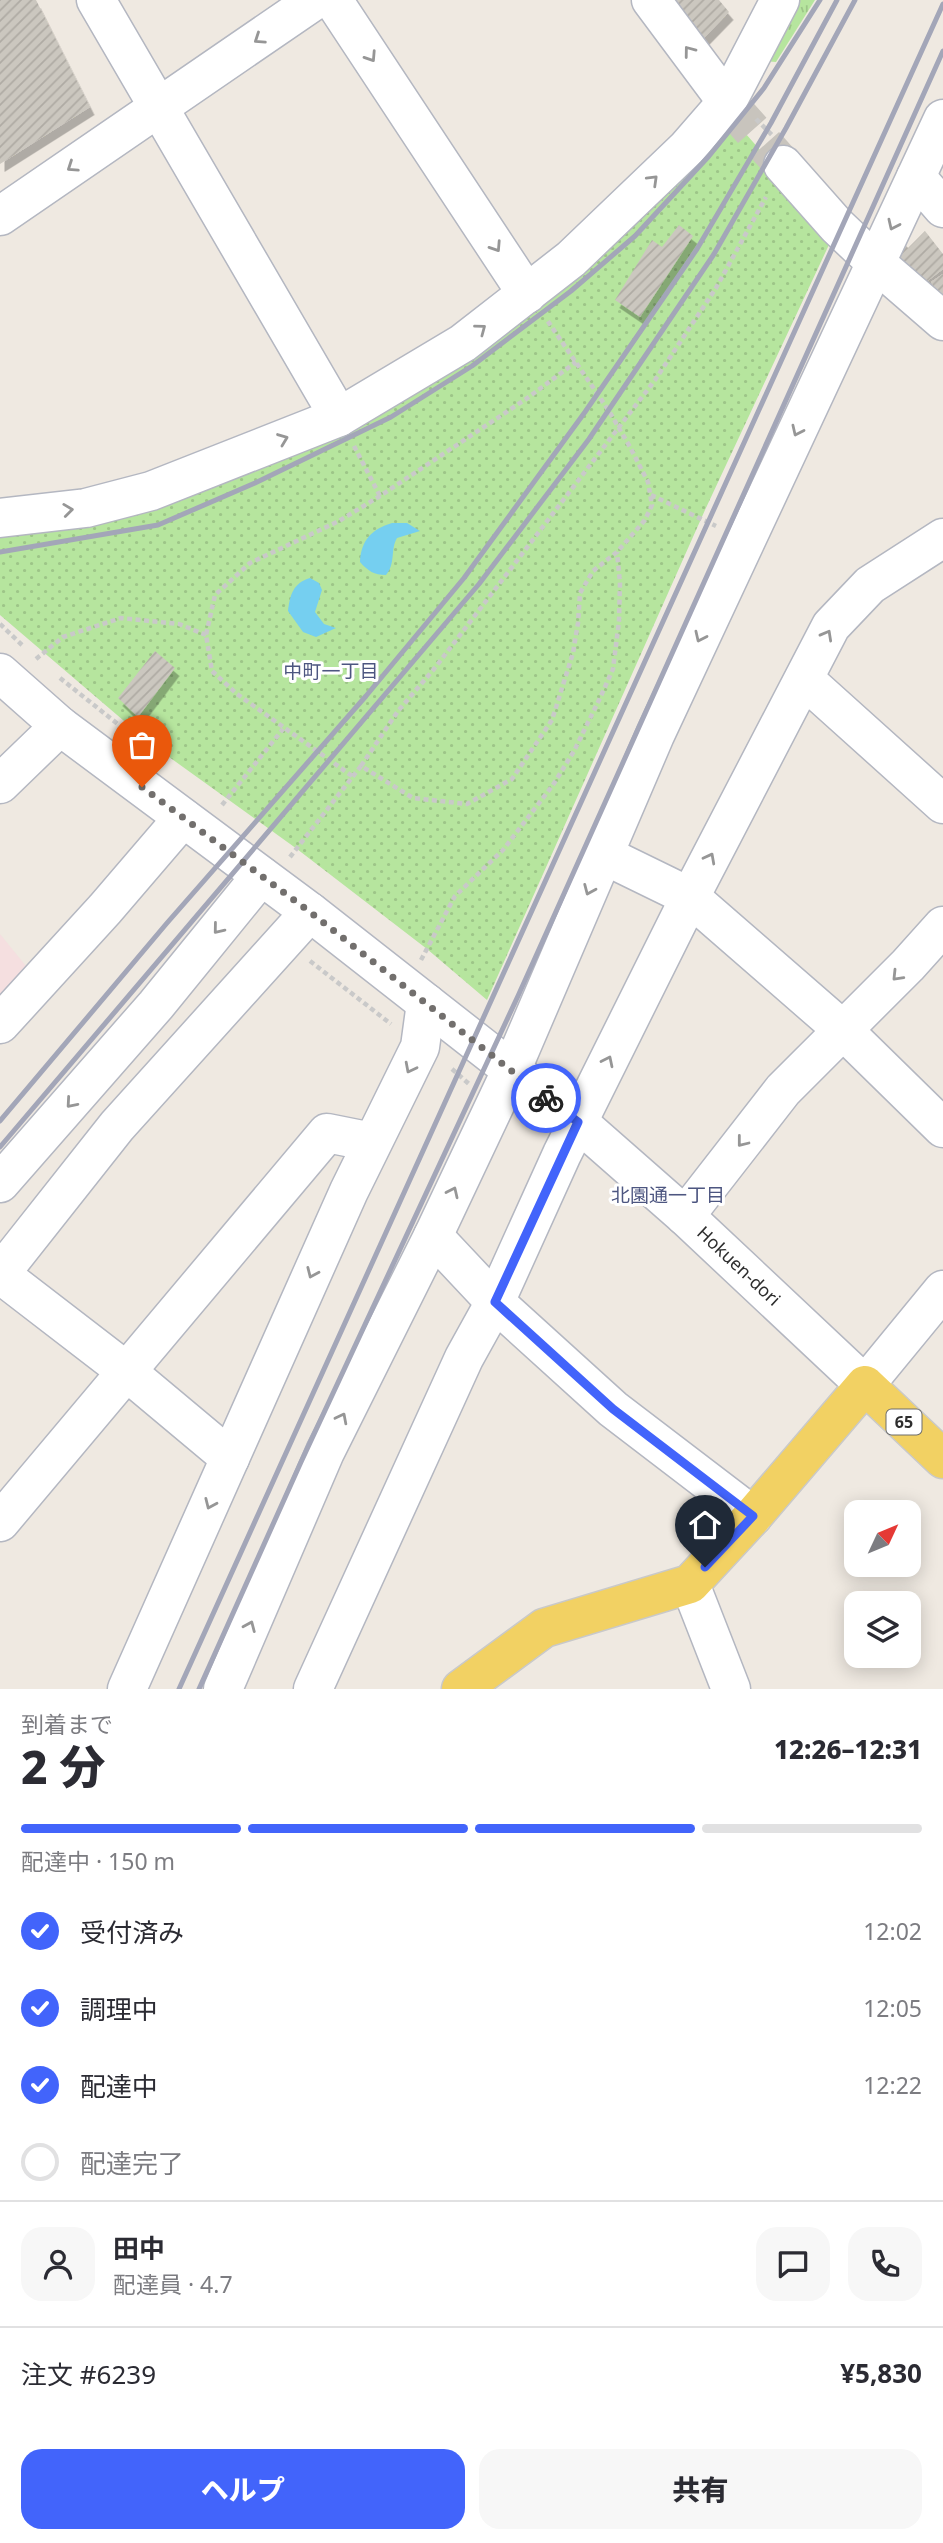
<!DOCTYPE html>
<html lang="ja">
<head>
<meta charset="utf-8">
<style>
	:root { --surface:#fff; --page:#f7f7f7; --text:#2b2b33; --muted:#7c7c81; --line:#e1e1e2; --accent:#4264fb }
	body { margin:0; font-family:"Noto Sans","Noto Sans JP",sans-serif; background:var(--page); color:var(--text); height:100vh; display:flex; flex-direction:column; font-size:26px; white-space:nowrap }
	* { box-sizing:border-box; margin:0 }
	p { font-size:23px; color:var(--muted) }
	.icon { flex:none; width:38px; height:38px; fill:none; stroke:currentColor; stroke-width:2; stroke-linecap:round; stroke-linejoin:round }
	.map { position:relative; height:1689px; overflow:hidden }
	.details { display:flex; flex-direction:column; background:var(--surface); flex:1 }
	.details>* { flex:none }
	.needle { width:46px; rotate:46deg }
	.tools { position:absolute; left:844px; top:1500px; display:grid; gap:14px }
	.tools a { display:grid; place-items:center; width:77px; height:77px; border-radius:14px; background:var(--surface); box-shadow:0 4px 18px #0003; font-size:35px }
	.pin { position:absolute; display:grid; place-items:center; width:60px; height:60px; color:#fff; margin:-72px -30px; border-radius:50% 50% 50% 0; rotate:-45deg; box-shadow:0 0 7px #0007 }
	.pin .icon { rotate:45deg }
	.courier { position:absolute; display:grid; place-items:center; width:70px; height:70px; margin:-35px; border:5px solid #4264fb; border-radius:50%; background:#fff; color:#222; box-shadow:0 2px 9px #0007 }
	.headline em { font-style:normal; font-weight:800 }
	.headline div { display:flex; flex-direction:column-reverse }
	.headline { display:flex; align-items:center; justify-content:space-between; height:119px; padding:0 21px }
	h1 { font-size:46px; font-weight:800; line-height:52px }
	.bar { display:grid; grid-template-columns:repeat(4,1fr); gap:10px 7px; align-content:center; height:84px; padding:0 21px }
	.bar i { height:9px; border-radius:5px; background:var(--line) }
	.bar .on { background:var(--accent) }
	.bar p { grid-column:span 4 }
	.line { display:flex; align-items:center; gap:18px; padding:0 21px; border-top:2px solid var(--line) }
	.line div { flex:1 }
	.round { display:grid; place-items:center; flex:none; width:74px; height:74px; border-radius:21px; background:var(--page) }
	ol { padding:0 21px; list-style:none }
	li { display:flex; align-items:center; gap:21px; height:77px }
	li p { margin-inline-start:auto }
	li .icon { padding:7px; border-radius:50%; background:var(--accent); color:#fff; stroke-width:4 }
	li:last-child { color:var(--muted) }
	li i { width:38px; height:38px; border:4px solid var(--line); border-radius:50% }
	.action { display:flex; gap:14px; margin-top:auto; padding:14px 21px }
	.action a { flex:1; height:80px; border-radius:21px; background:var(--accent); color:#fff; font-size:28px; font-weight:800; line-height:80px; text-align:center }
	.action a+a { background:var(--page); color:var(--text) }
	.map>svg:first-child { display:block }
	.medical { fill:#f5dfe0 }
	.grass { fill:url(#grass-tufts) }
	.park { fill:url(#park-dots) }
	.water { fill:#75cff0 }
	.building { fill:url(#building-hatch); filter:url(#shadow) }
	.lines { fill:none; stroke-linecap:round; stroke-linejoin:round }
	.minor-tunnel { stroke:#c8c4bd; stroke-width:38; stroke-dasharray:38 19; stroke-linecap:butt }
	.minor-casing { stroke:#b4b7c1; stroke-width:41 }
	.major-casing { stroke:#c9c9c9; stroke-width:41 }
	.path { stroke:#c9c9c9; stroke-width:4.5; stroke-dasharray:5 3.5; stroke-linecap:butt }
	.minor { stroke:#fff; stroke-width:38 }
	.major { stroke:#f2d163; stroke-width:38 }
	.rail { stroke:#a3a6b8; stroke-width:5 }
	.oneway { stroke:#969696 }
	.done { stroke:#726f6d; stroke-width:7; stroke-dasharray:0 12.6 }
	.route { stroke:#4264fb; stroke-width:9 }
	.labels { text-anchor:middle; stroke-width:6; stroke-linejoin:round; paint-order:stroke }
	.shield { fill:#fff; stroke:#6d6d6d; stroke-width:2 }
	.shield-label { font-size:16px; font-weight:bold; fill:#2e2e2e }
	.street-label { font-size:18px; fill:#2e2e2e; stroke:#fff }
	.neighbourhood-label { font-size:19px; fill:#4d5680; stroke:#fff }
</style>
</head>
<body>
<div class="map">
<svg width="943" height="1689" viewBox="0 0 943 1689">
	<defs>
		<pattern id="grass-tufts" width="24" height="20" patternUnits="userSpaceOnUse" patternTransform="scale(1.75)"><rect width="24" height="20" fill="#b6e59e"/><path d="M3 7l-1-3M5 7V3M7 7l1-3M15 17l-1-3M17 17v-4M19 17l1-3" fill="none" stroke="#9dc588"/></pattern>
		<pattern id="park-dots" width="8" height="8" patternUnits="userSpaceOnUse" patternTransform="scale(1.75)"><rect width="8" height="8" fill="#b6e59e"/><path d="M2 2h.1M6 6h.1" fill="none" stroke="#9dc588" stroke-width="1.8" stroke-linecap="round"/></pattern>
		<pattern id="building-hatch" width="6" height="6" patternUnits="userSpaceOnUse" patternTransform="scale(1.75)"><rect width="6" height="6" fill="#cbc7bf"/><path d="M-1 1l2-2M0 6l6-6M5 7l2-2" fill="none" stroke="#afaba4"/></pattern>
		<filter id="shadow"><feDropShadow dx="4.5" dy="8" stdDeviation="0" flood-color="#0004"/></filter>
	</defs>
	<rect width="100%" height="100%" fill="#efe9e1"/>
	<!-- medical -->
	<path class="medical" d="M 0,934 L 26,966 L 0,995 Z"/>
	<!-- grass -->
	<path class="grass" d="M 796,0 L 815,0 L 776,62 L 762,61 Z"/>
	<!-- park -->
	<path class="park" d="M 731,117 L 834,234 L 705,510 L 487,1000 L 427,949 L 297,849 L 151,744 L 0,615 L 0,536 L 329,436 Z"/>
	<!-- water -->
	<path class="water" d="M 392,523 L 407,523 L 420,531 L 397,538 C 390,550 396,563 386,575 C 374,575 368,571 360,562 C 361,540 372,529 392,523 Z
		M 310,578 L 319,583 L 322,590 L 315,612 L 324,624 L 336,628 L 316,637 L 303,632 L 288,611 C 290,595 293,583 310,578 Z"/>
	<!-- building -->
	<path class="building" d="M 0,0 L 36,0 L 90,107 L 0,164 Z
		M 670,0 L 719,0 L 729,12 L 697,45 Z
		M 679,225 L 693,236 L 640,317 L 615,300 L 652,240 L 662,247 Z
		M 925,231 L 943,254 L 943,269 L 921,286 L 896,258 L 904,243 L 908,248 Z
		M 943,274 L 943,305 L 929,287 L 933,285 L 931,282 Z
		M 155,651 L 175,668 L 138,717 L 118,698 Z"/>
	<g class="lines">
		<!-- minor-tunnel -->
		<path class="minor-tunnel" d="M 727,102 L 783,165"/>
		<defs>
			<g id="minor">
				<path d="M 96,0 L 339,417"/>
				<path d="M 333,0 L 527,294"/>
				<path d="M 651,0 L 727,102"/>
				<path d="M 783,165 L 837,226 L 876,263 L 943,321"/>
				<path d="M 916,177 L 943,208"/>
				<path d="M 0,216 L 315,0"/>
				<path d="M 0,518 L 86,508 L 151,491 L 339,417 L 463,343 L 571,259 L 687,148 L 727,102 L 780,0"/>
				<path id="s1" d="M 0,673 L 60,726 L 310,912 L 578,1122 L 685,1216 L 865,1385 L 943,1290"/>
				<path d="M 804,679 L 943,804"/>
				<path d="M 0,784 L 60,726"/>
				<path d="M 604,855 L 690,897 L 844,1031 L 943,1128"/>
				<path d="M 0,1024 L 105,909 L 183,818"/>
				<path d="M 0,1183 L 156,1005 L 261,876"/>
				<path d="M 685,1216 L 783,1090 L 908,965 L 943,926"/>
				<path d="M 433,1236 L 495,1302 L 613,1409 L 753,1516"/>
				<path d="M 0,1274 L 117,1126 L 310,912"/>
				<path d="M 0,1274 L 126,1371 L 230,1458"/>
				<path d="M 0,1522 L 327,1133 L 372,1142"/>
				<path d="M 690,1584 L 731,1689"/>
				<path d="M 127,1689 L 349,1191 L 420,1047 L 426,1003"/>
				<path d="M 223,1689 L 325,1452 L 433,1236 L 511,1071 L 655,735 L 943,119"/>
				<path d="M 313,1689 L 464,1358 L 495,1302 L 562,1154 L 690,897 L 831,626 L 870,585 L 943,538"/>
			</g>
			<path id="major" d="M 461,1689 L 544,1628 L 690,1584 L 753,1516 L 865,1385 L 943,1459"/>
		</defs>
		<!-- minor casing -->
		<use href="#minor" class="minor-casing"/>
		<!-- major casing -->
		<use href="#major" class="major-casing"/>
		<!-- path -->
		<path class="path" d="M 756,119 L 772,135
			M 354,446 L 380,496
			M 651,495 L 716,526
			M 0,624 L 22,645
			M 36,659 L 63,637 L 121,618 L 179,624 L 206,635
			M 60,678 L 119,725
			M 361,766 L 398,711 L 434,669 L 655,380 L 716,288 L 766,197
			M 352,776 L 237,694 L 212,671 L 206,635 L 215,595 L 250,563 L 339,521 L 380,496 L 526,399 L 576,362
			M 222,805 L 283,729
			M 290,857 L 361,766 L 413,798 L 467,804 L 512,779 L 552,720 L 573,653 L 578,623 L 580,593 L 593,571 L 617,552 L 645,520 L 652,505 L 648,482 L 630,447 L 609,411 L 547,320
			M 421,960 L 455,896 L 503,850 L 553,785 L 574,751 L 600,698 L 613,669 L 619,621 L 620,583 L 617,552
			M 310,961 L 391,1024
			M 452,1069 L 469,1084"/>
		<!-- minor -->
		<use href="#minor" class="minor"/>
		<!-- major -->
		<use href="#major" class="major"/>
		<!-- rail -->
		<path class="rail" d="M 0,552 L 158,525 L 255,483 L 391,417 L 472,366 L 571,291 L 635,236 L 709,156 L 764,88 L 820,0
			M 0,1121 L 167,923 L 366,696 L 464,578 L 585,412 L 697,249 L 771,123 L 837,0
			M 0,1147 L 479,584 L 589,439 L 714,254 L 786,128 L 855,0
			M 179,1689 L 943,4
			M 199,1689 L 301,1462 L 518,996 L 943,51"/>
	</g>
	<!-- one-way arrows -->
	<defs><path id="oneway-chevron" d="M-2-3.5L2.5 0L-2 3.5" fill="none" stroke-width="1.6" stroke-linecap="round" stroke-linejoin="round" transform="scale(1.75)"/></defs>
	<g class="oneway">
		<use href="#oneway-chevron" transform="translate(259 39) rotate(146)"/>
		<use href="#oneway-chevron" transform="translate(689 51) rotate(-127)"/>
		<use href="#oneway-chevron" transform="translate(371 57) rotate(57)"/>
		<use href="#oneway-chevron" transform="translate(72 167) rotate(146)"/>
		<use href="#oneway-chevron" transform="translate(653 180) rotate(-44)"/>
		<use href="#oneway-chevron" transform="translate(893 225) rotate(115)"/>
		<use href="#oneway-chevron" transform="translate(496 247) rotate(57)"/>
		<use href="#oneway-chevron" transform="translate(481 329) rotate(-37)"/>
		<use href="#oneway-chevron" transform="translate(797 431) rotate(115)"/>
		<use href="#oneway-chevron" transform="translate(283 439) rotate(-21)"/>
		<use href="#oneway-chevron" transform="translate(68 510) rotate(-7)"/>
		<use href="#oneway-chevron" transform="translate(827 635) rotate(-61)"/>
		<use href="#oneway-chevron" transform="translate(700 637) rotate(115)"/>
		<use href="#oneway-chevron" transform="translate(710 858) rotate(-62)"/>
		<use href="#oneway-chevron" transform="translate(589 890) rotate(113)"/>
		<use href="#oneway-chevron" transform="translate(218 929) rotate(129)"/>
		<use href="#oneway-chevron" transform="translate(897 976) rotate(134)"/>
		<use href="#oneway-chevron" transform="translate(608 1061) rotate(-64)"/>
		<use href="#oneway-chevron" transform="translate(410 1068) rotate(117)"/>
		<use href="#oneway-chevron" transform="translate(71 1103) rotate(131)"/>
		<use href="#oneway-chevron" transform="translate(742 1142) rotate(128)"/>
		<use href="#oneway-chevron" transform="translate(453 1192) rotate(-65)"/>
		<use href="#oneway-chevron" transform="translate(312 1273) rotate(114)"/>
		<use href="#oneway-chevron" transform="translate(342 1418) rotate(-63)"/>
		<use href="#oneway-chevron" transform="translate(210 1504) rotate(114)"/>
		<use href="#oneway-chevron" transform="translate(250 1626) rotate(-67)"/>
	</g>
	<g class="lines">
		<!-- done -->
		<path class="done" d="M 142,787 L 310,912 L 546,1098"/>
		<!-- route -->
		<path class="route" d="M 546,1098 L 578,1122 L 495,1302 L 613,1409 L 753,1516 L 705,1567"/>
	</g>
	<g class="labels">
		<!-- shield labels -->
		<rect class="shield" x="886.5" y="1409.5" width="35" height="25" rx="5"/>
		<g class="shield-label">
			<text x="904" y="1428">65</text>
		</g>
		<!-- street labels -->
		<g class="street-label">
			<text dy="6" stroke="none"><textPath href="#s1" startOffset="948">Hokuen-dori</textPath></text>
		</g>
		<!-- neighbourhood labels -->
		<g class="neighbourhood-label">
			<text x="331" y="678">中町一丁目</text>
			<text x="668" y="1202">北園通一丁目</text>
		</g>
	</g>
</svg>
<div class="tools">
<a><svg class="needle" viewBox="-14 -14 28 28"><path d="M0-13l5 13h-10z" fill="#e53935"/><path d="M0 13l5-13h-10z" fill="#7c7c81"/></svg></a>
<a><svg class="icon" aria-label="layers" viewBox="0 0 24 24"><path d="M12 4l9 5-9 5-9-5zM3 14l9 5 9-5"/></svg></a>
</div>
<div class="pin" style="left:142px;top:787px;background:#ea580c"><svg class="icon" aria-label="bag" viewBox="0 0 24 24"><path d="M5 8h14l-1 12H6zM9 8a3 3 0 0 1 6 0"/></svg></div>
<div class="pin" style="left:705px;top:1567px;background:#1f2937"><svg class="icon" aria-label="home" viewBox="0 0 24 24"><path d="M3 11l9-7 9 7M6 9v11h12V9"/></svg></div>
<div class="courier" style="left:546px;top:1098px"><svg class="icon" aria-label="bike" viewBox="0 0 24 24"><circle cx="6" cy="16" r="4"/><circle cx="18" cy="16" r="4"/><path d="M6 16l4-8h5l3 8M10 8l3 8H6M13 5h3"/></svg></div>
</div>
<section class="details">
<div class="headline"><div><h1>2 分</h1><p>到着まで</p></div><em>12:26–12:31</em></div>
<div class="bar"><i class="on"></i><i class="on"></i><i class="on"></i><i></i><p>配達中 · 150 m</p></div>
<ol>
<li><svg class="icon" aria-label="check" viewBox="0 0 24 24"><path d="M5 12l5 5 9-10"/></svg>受付済み<p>12:02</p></li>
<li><svg class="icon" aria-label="check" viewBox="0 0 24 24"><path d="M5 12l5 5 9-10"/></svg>調理中<p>12:05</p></li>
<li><svg class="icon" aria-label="check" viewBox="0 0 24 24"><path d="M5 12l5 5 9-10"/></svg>配達中<p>12:22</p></li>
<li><i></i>配達完了</li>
</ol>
<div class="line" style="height:126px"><a class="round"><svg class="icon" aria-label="person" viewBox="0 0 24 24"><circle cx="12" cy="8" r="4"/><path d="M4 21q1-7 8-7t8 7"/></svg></a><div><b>田中</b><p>配達員 · 4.7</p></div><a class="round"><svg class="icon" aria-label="chat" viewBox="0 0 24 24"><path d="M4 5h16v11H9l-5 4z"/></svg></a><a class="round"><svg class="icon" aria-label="phone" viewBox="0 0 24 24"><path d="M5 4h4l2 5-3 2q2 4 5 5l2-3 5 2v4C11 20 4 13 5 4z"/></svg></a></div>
<div class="line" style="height:91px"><div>注文 #6239</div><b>¥5,830</b></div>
<div class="action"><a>ヘルプ</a><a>共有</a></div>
</section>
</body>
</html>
